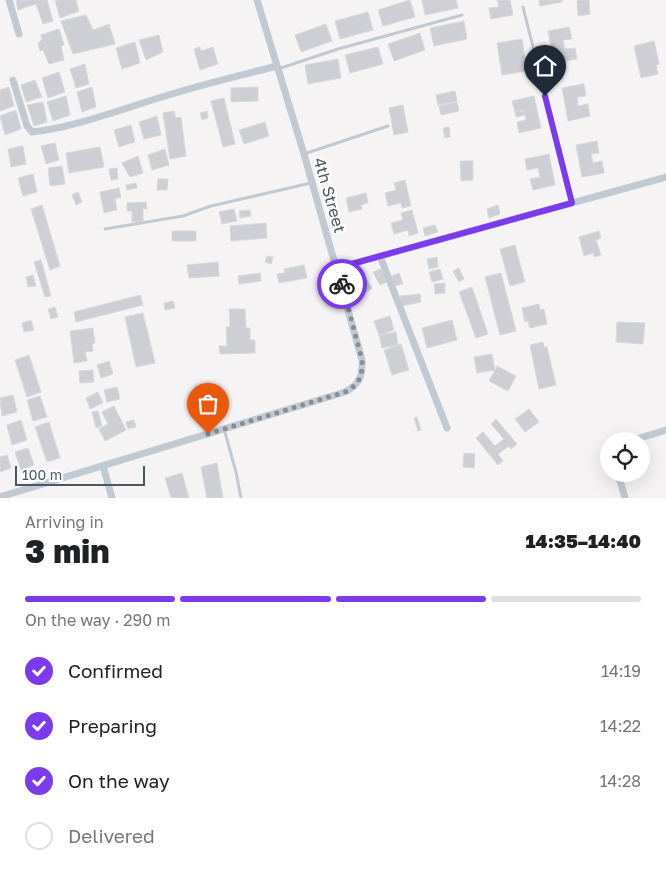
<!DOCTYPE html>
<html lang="en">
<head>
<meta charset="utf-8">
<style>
	:root { --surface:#fff; --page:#f6f6f6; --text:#202124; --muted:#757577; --line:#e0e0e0; --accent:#7c3aed }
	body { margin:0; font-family:"Golos Text",sans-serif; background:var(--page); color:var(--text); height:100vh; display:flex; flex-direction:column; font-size:19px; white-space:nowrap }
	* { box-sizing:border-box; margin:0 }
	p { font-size:16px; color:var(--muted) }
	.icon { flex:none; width:28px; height:28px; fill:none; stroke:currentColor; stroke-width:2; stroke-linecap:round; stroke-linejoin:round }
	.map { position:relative; height:498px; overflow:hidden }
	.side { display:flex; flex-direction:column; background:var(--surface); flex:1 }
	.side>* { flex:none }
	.buttons { position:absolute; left:600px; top:432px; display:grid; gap:10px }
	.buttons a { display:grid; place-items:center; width:50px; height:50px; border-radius:50%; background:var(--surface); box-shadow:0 5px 20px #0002; font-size:25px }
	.scale { position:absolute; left:15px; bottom:12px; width:130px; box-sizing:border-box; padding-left:5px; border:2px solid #4a5661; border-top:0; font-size:14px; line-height:18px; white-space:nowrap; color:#4a5661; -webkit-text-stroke:4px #fff; paint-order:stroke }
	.pin { position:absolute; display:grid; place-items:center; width:42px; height:42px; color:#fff; margin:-51px -21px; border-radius:50% 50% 50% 0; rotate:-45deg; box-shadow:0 0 5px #0007 }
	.pin .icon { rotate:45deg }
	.courier { position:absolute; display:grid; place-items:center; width:50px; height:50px; margin:-25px; border:4px solid #7c3aed; border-radius:50%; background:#fff; color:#222; box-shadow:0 1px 6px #0007 }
	.headline em { font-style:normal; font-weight:800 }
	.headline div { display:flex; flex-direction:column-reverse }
	.headline { display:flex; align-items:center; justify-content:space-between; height:85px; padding:0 25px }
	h1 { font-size:32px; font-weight:800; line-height:38px }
	.bar { display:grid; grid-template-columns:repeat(4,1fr); gap:8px 5px; align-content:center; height:60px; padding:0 25px }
	.bar i { height:6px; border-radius:4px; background:var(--line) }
	.bar .on { background:var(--accent) }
	.bar p { grid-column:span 4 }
	ol { padding:0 25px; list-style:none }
	li { display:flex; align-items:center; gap:15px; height:55px }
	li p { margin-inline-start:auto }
	li .icon { padding:5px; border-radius:50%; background:var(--accent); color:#fff; stroke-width:4 }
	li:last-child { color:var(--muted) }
	li i { width:28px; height:28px; border:2px solid var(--line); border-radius:50% }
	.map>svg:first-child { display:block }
	.building { fill:#cdcfd5; stroke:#d7d9de }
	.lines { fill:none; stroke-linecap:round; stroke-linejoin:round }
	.lane { stroke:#c1cad2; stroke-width:3 }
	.street { stroke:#c1cad2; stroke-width:7 }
	.done { stroke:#868d94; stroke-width:5; stroke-dasharray:0 9 }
	.route { stroke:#7c3aed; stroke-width:6 }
	.labels { text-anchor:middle; stroke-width:4; stroke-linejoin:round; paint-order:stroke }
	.street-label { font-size:16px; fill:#4a5661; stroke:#fff }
</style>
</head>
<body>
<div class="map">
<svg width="666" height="498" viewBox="0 0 666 498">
	<rect width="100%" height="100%" fill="#f5f3f3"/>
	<!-- building -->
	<path class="building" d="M 16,0 L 47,0 L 53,21 L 43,24 L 36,4 L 18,10 Z
		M 55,0 L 76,0 L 79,11 L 60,18 Z
		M 410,0 L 415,17 L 383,26 L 378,10 Z
		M 422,0 L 456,0 L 458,8 L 425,15 Z
		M 497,0 L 510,0 L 513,15 L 491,19 L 489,8 L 499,7 Z
		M 539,0 L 562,0 L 562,2 L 540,6 Z
		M 577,0 L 589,0 L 590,14 L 578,16 Z
		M 368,12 L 373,30 L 340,39 L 335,21 Z
		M 86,15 L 93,30 L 109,24 L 115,44 L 73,54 L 61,21 Z
		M 464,21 L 467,39 L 434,46 L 430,28 Z
		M 326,24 L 332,41 L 301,52 L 295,35 Z
		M 569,27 L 572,39 L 563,40 L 565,49 L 575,48 L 577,59 L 554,63 L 548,31 Z
		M 59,29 L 64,45 L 61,46 L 64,60 L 49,64 L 43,50 L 40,51 L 38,43 L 42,40 L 41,35 Z
		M 420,33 L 425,50 L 394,61 L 388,44 Z
		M 159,35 L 163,52 L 146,60 L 139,40 Z
		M 522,39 L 527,71 L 502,75 L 497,43 Z
		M 654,41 L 659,64 L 656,65 L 658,74 L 641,78 L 634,46 Z
		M 135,42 L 140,63 L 122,69 L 116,48 Z
		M 200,47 L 201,51 L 213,47 L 218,64 L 200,70 L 194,49 Z
		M 378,47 L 383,64 L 350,73 L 345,55 Z
		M 338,59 L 341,78 L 308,84 L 305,65 Z
		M 85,64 L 89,84 L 76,88 L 70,69 Z
		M 59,72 L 65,92 L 48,98 L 42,78 Z
		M 35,80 L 42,97 L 26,102 L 21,85 Z
		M 584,84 L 586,96 L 577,97 L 578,106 L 588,104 L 590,116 L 568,121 L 562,88 Z
		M 9,87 L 14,106 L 0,111 L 0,90 Z
		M 92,87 L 96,107 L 82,112 L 77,92 Z
		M 258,87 L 258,101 L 231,102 L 231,88 Z
		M 455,91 L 457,101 L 438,105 L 436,95 Z
		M 66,96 L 70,115 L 53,121 L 47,102 Z
		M 534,96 L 541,128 L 519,133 L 517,122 L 526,120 L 524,110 L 515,112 L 512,101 Z
		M 224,98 L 235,144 L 223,147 L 211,101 Z
		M 43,102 L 47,122 L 34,126 L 27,105 Z
		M 457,102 L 459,111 L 441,115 L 439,106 Z
		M 403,105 L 408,132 L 394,135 L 389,108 Z
		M 16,110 L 21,129 L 5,135 L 0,116 Z
		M 174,111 L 176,118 L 181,117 L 186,156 L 170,159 L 163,113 Z
		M 207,111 L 208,118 L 202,120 L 200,113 Z
		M 524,111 L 525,115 L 516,117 L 515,112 Z
		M 157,116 L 161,135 L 144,139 L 139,122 Z
		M 265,122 L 269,136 L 244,144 L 239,130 Z
		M 131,125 L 135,142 L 119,147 L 114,130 Z
		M 449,127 L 450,137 L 445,138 L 443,128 Z
		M 597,141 L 599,153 L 591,154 L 593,163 L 602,161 L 604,173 L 582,177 L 576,145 Z
		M 55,143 L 59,160 L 46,164 L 41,146 Z
		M 23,146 L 26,164 L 11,167 L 8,149 Z
		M 100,147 L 104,167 L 69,173 L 66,153 Z
		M 165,149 L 169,165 L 152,170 L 148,155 Z
		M 549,154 L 555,185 L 533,190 L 530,179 L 540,177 L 538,168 L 527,170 L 525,159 Z
		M 138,156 L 143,173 L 130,177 L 122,163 Z
		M 460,161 L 473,161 L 473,180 L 461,181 Z
		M 62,166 L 65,184 L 50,186 L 48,168 Z
		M 117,168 L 118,179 L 111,180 L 109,169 Z
		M 33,174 L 37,192 L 23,196 L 18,178 Z
		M 158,179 L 168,179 L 167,190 L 157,190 Z
		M 405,180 L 411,206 L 402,208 L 401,203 L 388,206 L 385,193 L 396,190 L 394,183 Z
		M 136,183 L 137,188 L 127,190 L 126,185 Z
		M 119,188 L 121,197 L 115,199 L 117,210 L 104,213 L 100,192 Z
		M 78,192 L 82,202 L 76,205 L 72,195 Z
		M 366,193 L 368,203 L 361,205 L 362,209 L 349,212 L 346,198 Z
		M 146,202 L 147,209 L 143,209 L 143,221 L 132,222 L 132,211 L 127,211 L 127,203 Z
		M 42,205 L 60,266 L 50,270 L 31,209 Z
		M 498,205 L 500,214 L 489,218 L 487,209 Z
		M 234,209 L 237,221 L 222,224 L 219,212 Z
		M 250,210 L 251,216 L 240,218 L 239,211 Z
		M 412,210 L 418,233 L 409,236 L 408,230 L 394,234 L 391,223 L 403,220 L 401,213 Z
		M 266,223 L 267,238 L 231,241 L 230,226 Z
		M 435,225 L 438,232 L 425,236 L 423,228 Z
		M 172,231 L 196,231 L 196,241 L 172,241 Z
		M 599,231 L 601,238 L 596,240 L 601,255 L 594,257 L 593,253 L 584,256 L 579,237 Z
		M 515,245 L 525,282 L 510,286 L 500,249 Z
		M 267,256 L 273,257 L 271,264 L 265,262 Z
		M 437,257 L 438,267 L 429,269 L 427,259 Z
		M 41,260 L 51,296 L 45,297 L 34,262 Z
		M 218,262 L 219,276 L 189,278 L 187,265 Z
		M 304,265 L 307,278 L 279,283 L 277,274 L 285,273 L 284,269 Z
		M 459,268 L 464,279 L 459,282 L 453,271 Z
		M 381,269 L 387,282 L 380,285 L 373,272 Z
		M 440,269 L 443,279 L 432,282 L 429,272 Z
		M 260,273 L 261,281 L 239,284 L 238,276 Z
		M 399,273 L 403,284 L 395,286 L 392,276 Z
		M 501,273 L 516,331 L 500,335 L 485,277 Z
		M 33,275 L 36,286 L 28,287 L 26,277 Z
		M 365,277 L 372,288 L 365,293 L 358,282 Z
		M 445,283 L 445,293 L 435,294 L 434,284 Z
		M 472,287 L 488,334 L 476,338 L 459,292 Z
		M 420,294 L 421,302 L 402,306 L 400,296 Z
		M 140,295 L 143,305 L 76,322 L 74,312 Z
		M 173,301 L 175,308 L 165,310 L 164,303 Z
		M 539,304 L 540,310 L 544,309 L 547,324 L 530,328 L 528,321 L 525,322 L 522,308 Z
		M 55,307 L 58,317 L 51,319 L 48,309 Z
		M 229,309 L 245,309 L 246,328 L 250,328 L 250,340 L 255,340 L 255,353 L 220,354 L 219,346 L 227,346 L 226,327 L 230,327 Z
		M 143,313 L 155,363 L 136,367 L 125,317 Z
		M 390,316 L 394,330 L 379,335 L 374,321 Z
		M 31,320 L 34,330 L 24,332 L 22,323 Z
		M 452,320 L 457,340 L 427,348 L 422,328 Z
		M 617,322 L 645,323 L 643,344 L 616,342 Z
		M 93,328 L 95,343 L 92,344 L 93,351 L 85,352 L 87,361 L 74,363 L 70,331 Z
		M 396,332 L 398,345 L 382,348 L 379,335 Z
		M 543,342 L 544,347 L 547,347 L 556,385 L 539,389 L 530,345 Z
		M 401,344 L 409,370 L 392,375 L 384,350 Z
		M 492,354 L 495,370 L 477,373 L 474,357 Z
		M 29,355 L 41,392 L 27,397 L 15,360 Z
		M 109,361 L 113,374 L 101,378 L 97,365 Z
		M 497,366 L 516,376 L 508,391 L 489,381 Z
		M 93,370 L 94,382 L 80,383 L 79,371 Z
		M 117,387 L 120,399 L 107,402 L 104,390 Z
		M 98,392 L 103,403 L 90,409 L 86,398 Z
		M 13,395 L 17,412 L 2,416 L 0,398 Z
		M 40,396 L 47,417 L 33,421 L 27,400 Z
		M 114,406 L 126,430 L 105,441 L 99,429 L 108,424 L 102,412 Z
		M 529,409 L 539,422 L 525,432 L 515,419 Z
		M 98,411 L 102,426 L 96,428 L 92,412 Z
		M 417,417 L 421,430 L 418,431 L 414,418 Z
		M 496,419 L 517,444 L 511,449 L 509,446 L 498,454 L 503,461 L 498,465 L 476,438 L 483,432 L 495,446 L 504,439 L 491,424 Z
		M 21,420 L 27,440 L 12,445 L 7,425 Z
		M 134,420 L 136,427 L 128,429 L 126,422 Z
		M 49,422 L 60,458 L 47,462 L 35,427 Z
		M 28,448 L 34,465 L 21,470 L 15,452 Z
		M 464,453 L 475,454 L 474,468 L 463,467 Z
		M 7,455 L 11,468 L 0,472 L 0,457 Z
		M 217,463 L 223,498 L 207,498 L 201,467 Z
		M 182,473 L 189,498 L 171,498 L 165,478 Z"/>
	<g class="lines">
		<!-- lane -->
		<path class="lane" d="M 523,7 L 572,203
			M 278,69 L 338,49 L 462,15
			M 304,154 L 388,126
			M 105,229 L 183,216 L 211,206 L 311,183
			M 224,429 L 236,472 L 241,498"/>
		<!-- street -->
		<path class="street" d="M 9,0 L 19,34
			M 13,80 L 27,126 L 32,132 C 76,127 119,110 162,97 C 199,85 238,76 277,66
			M 380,256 L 447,428
			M 337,268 L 666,177
			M 630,441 L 666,430
			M 103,466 L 112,498
			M 618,474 L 625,498
			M 0,497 L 345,392 C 359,385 363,376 362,360 L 304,154 L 257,0"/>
	</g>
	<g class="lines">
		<!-- done -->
		<path class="done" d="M 208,434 L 345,392 C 359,385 363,376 362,360 L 342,284"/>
		<!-- route -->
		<path class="route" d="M 342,284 L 337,268 L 572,203 L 545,96"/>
	</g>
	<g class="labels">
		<!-- street labels -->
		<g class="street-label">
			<text transform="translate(330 195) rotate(74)" y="6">4th Street</text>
		</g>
	</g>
</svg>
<div class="buttons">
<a><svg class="icon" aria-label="locate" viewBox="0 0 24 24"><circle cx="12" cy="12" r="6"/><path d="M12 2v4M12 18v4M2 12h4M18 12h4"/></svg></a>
</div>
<div class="scale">100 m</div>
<div class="pin" style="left:208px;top:434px;background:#ea580c"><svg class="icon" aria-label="bag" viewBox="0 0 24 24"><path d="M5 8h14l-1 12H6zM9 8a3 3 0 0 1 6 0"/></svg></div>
<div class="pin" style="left:545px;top:96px;background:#1f2937"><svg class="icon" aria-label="home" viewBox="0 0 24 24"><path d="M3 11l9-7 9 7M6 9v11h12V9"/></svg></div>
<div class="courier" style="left:342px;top:284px"><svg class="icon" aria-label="bike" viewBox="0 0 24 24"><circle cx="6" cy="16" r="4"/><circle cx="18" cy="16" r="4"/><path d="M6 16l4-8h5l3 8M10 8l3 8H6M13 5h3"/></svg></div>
</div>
<section class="side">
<div class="headline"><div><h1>3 min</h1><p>Arriving in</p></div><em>14:35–14:40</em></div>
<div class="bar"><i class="on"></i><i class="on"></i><i class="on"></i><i></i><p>On the way · 290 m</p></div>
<ol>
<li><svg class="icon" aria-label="check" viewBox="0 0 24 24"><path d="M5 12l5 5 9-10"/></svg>Confirmed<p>14:19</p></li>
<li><svg class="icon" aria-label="check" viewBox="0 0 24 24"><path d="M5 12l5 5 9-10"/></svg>Preparing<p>14:22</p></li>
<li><svg class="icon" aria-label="check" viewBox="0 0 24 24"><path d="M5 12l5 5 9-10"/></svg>On the way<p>14:28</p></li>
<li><i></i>Delivered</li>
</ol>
</section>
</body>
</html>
